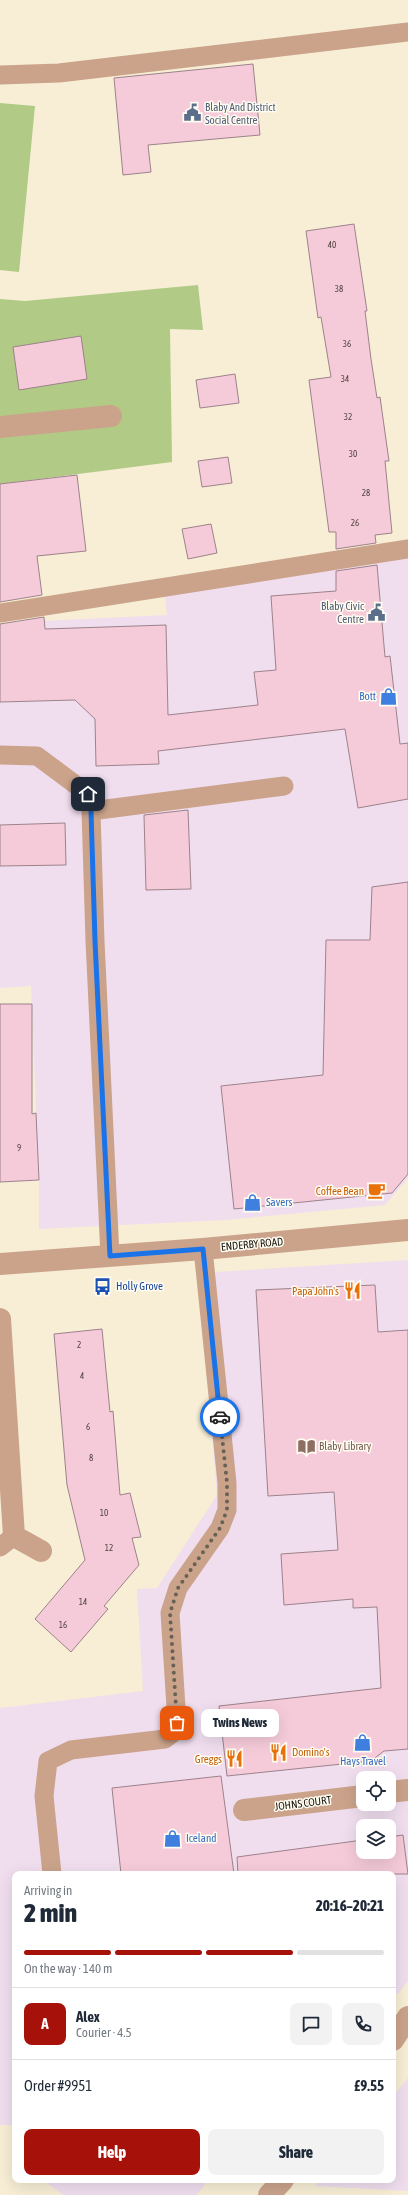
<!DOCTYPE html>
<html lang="en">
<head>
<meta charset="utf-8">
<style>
	:root { --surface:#fff; --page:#f2f2f3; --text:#1f2937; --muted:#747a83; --line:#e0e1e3; --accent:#a6120a }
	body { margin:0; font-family:"Asap Condensed",sans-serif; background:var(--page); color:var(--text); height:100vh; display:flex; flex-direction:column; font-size:15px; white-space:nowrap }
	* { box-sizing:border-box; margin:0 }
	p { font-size:13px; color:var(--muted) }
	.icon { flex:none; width:22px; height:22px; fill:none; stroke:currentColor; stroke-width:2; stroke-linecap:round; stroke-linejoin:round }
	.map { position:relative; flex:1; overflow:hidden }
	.side { position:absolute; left:12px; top:1871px; width:384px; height:312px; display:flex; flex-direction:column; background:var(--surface); border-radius:8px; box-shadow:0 4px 16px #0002 }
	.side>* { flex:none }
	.fabs { position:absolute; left:356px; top:1771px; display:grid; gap:8px }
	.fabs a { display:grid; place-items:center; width:40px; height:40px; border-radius:8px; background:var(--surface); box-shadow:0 4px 16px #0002; font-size:20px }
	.pin { position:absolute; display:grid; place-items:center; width:34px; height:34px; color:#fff; margin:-17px; border-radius:8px; box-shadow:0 2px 6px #0006 }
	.courier { position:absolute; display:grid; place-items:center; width:40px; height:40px; margin:-20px; border:3px solid #1a73e8; border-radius:50%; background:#fff; color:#222; box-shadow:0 1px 5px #0007 }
	.bubble { position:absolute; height:28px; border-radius:8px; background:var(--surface); box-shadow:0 4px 16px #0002; font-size:13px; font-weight:800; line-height:28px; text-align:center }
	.head em { font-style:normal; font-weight:800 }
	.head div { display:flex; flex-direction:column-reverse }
	.head { display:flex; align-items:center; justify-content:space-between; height:68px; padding:0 12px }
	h1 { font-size:26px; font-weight:800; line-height:30px }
	.bar { display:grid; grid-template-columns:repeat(4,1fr); gap:6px 4px; align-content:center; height:48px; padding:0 12px }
	.bar i { height:5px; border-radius:3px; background:var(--line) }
	.bar .on { background:var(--accent) }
	.bar p { grid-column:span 4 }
	.line { display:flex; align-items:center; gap:10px; padding:0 12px; border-top:1px solid var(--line) }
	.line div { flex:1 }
	.round { display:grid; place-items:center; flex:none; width:42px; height:42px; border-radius:8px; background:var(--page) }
	.primary-button { display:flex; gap:8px; margin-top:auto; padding:8px 12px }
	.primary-button a { flex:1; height:46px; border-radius:8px; background:var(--accent); color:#fff; font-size:16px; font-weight:800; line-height:46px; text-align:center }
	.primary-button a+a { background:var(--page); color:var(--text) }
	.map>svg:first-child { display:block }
	.commercial { fill:#f0deef; fill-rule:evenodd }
	.green { fill:#b1ca86 }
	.building { fill:#f6cbd9; stroke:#9c828b }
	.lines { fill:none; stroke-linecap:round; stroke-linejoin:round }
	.service { stroke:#cba38b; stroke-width:19 }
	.pedestrian { stroke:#cba38b; stroke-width:22 }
	.minor { stroke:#cba38b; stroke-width:22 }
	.tertiary { stroke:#cba38b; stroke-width:22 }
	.done { stroke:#676254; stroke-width:4; stroke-dasharray:0 7.2 }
	.route { stroke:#1a73e8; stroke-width:5 }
	.labels { text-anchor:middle; stroke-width:3; stroke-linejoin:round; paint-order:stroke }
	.number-label { font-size:9px; fill:#514441 }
	.service-label { font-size:11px; fill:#4e5e75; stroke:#fffcf2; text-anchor:start }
	.shop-label { font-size:11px; fill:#366cbe; stroke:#fffcf2; text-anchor:start }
	.food-label { font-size:11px; fill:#c56008; stroke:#fffcf2; text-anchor:end }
	.street-label { font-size:11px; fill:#1a170e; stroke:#fffcf2 }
	.transit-label { font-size:11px; fill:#164399; stroke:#fffcf2; text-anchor:start }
	.education-label { font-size:11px; fill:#785e54; stroke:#fffcf2; text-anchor:start }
</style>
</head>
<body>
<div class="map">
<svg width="408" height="2195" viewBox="0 0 408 2195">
	<rect width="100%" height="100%" fill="#f7eed5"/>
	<!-- commercial -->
	<path class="commercial" d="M 408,557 L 408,1178 L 385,1205 L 226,1220 L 39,1229 L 39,1180 L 31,986 L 0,988 L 0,627 L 42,621 L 167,615 L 165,595 Z
		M 408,1260 L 408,1981 L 399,1993 L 393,1995 L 393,1874 L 15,1874 L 15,2125 L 0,2125 L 0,1708 L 143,1691 L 137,1589 L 157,1588 L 217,1495 L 199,1273 ZM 363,1778 L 389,1778 L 389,1804 L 363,1804 ZM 363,1826 L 389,1826 L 389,1852 L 363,1852 Z
		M 408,2078 L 408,2191 L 315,2186 L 320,2180 L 393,2180 L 393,2096 Z
		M 43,2180 L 208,2180 L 197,2195 L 63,2195 Z"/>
	<!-- green -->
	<path class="green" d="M 0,103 L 35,106 L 19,272 L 0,270 Z
		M 198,285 L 203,330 L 170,329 L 172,462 L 0,484 L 0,299 L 25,301 Z"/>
	<!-- building -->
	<path class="building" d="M 253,64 L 260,135 L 148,145 L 151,172 L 123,175 L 114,78 Z
		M 354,224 L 367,311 L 365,311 L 371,359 L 377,398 L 380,397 L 389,461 L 385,461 L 392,533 L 375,535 L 376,543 L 336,549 L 336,532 L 329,532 L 309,380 L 331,377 L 321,317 L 318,318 L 306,231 Z
		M 81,336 L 87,379 L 19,390 L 13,347 Z
		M 235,374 L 239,403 L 200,408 L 196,380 Z
		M 228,457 L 232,483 L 202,487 L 198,461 Z
		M 77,475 L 86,551 L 37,556 L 42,595 L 0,602 L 0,484 Z
		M 211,524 L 217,553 L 188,559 L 182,529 Z
		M 377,565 L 385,657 L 390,656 L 400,744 L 408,743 L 408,799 L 358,808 L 345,729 L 158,751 L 159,764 L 96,766 L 95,719 L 75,700 L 0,702 L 0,624 L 44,617 L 45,629 L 166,625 L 168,715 L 258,705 L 254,672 L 276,670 L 271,596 L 336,591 L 336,571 Z
		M 188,810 L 191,889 L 146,890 L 144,815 Z
		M 65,823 L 66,865 L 0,866 L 0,825 Z
		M 408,882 L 408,1174 L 392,1193 L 234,1209 L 221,1086 L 323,1075 L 326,940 L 370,940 L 372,887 Z
		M 0,1004 L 32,1004 L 32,1114 L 36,1113 L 39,1180 L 0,1182 Z
		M 375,1285 L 378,1332 L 408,1330 L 408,1749 L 384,1751 L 371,1761 L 227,1776 L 219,1706 L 381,1688 L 377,1607 L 353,1608 L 353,1599 L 284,1605 L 281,1554 L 338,1550 L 334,1492 L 268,1496 L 256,1290 Z
		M 102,1329 L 110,1412 L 113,1411 L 120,1495 L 130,1493 L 141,1537 L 132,1538 L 139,1565 L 104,1606 L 108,1609 L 71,1652 L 35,1619 L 85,1560 L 67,1485 L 54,1334 Z
		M 221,1776 L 234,1874 L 121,1874 L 112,1788 Z
		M 403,1835 L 408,1874 L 238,1874 L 237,1857 L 363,1840 L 363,1852 L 389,1852 L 389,1837 Z"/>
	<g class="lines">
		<!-- service -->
		<path class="service" d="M 0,75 L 59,73 L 408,32
			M 0,613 L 408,549
			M 0,755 L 37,756 L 88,794 L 91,811 L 95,941 L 110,1256
			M 91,811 L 284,786
			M 0,1547 L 14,1536
			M 52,1874 L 44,1796 L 48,1761 L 71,1750 L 165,1739 L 174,1732 L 177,1723 L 170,1613 L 178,1588 L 220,1528 L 227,1510 L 227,1483 L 203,1249"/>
		<!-- pedestrian -->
		<path class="pedestrian" d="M 389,1792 L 408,1790
			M 244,1810 L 363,1796"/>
		<!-- minor -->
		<path class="minor" d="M 0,427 L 111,416
			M 0,1264 L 203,1249 L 408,1230
			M 0,1319 L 14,1536 L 41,1551"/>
		<!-- tertiary -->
		<path class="tertiary" d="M 393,2040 L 408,2017
			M 269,2195 L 283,2180"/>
	</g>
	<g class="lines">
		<!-- done -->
		<path class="done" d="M 177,1723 L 170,1613 L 178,1588 L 220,1528 L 227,1510 L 227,1483 L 220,1417"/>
		<!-- route -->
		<path class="route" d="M 88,794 L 91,811 L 95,941 L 110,1256 L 203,1249 L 220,1417"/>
	</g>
	<!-- icons -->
	<defs>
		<symbol id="civic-bare" viewBox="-9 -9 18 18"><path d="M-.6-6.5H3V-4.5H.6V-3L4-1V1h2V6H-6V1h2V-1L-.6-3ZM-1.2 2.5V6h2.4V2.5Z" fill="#5c6f8a" stroke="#fffcf2" stroke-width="2.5" paint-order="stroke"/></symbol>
		<symbol id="shop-bare" viewBox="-9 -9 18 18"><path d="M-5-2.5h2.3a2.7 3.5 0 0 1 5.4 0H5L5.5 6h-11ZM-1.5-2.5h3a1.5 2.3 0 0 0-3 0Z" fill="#3f7fe0" stroke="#fffcf2" stroke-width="2.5" paint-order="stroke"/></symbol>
		<symbol id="cafe-bare" viewBox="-9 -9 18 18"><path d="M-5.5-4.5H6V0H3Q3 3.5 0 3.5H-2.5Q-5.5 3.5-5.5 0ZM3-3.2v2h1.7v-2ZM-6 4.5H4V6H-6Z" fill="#e8710a" stroke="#fffcf2" stroke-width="2.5" paint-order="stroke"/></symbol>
		<symbol id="bus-bare" viewBox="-9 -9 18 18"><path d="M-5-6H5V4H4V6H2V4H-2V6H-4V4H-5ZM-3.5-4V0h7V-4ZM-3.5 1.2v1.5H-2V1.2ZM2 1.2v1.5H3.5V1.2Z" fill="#1a4fb4" stroke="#fffcf2" stroke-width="2.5" paint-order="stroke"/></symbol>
		<symbol id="restaurant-bare" viewBox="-9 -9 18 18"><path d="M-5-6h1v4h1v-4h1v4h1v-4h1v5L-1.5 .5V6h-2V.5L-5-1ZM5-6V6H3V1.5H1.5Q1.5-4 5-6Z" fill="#e8710a" stroke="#fffcf2" stroke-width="2.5" paint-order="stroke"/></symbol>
		<symbol id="library-bare" viewBox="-9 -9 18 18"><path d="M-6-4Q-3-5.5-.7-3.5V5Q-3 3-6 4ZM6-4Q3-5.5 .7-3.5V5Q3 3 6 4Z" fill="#8d6e63" stroke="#fffcf2" stroke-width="2.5" paint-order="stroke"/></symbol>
	</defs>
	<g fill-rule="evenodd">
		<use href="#civic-bare" x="180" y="100" width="25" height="25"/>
		<use href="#civic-bare" x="364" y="600" width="25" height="25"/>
		<use href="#shop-bare" x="376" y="684" width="25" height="25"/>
		<use href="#cafe-bare" x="364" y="1178" width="25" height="25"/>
		<use href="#shop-bare" x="240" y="1190" width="25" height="25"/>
		<use href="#bus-bare" x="90" y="1274" width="25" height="25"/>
		<use href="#restaurant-bare" x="340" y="1278" width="25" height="25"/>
		<use href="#library-bare" x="294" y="1434" width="25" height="25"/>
		<use href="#shop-bare" x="350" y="1730" width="25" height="25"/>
		<use href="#restaurant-bare" x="266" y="1740" width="25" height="25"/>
		<use href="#restaurant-bare" x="222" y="1746" width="25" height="25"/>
		<use href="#shop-bare" x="160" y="1826" width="25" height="25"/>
	</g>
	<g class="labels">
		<!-- number labels -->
		<g class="number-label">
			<text x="332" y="248">40</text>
			<text x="339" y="292">38</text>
			<text x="347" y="347">36</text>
			<text x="345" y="382">34</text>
			<text x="348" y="420">32</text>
			<text x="353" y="457">30</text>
			<text x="366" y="496">28</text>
			<text x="355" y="526">26</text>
			<text x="19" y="1151">9</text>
			<text x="79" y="1348">2</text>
			<text x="82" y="1379">4</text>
			<text x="88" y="1430">6</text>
			<text x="91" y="1461">8</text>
			<text x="104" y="1516">10</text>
			<text x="109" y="1551">12</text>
			<text x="83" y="1605">14</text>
			<text x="63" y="1628">16</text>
		</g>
		<!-- service labels -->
		<g class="service-label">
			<text x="205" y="111">Blaby And District<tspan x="205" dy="13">Social Centre</tspan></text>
			<text x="364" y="610" text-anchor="end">Blaby Civic<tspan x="364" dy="13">Centre</tspan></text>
		</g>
		<!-- shop labels -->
		<g class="shop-label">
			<text x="376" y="700" text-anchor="end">Bott</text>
			<text x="266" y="1206">Savers</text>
			<text x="363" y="1765" text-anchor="middle">Hays Travel</text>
			<text x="186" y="1842">Iceland</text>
		</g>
		<!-- food labels -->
		<g class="food-label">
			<text x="364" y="1195">Coffee Bean</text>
			<text x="339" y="1295">Papa John's</text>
			<text x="292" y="1756" text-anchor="start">Domino's</text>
			<text x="222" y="1763">Greggs</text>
		</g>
		<!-- street labels -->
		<g class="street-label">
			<text transform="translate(252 1244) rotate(-5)" y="4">ENDERBY ROAD</text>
			<text transform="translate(303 1803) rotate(-7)" y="4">JOHNS COURT</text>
		</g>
		<!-- transit labels -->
		<g class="transit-label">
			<text x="116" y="1290">Holly Grove</text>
		</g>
		<!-- education labels -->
		<g class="education-label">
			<text x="319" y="1450">Blaby Library</text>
		</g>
	</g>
</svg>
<div class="fabs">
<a><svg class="icon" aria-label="locate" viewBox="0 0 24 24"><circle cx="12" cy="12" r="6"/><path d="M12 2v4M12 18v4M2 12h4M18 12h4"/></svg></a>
<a><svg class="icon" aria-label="layers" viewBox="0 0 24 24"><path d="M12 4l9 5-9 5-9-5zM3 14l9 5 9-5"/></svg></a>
</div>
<div class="pin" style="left:177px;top:1723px;background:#ea580c"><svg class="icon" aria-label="bag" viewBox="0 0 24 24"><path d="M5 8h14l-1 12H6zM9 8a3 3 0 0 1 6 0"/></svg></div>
<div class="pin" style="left:88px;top:794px;background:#1f2937"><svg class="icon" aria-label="home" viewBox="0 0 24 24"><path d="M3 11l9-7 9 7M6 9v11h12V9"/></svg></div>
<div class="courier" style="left:220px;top:1417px"><svg class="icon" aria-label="car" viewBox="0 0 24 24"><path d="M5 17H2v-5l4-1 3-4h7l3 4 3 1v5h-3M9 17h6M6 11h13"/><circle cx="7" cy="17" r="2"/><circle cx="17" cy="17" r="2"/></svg></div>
<div class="bubble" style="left:201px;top:1709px;width:78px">Twins News</div>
<section class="side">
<div class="head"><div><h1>2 min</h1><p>Arriving in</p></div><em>20:16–20:21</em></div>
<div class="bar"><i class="on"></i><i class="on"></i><i class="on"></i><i></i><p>On the way · 140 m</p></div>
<div class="line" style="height:72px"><b class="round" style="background:var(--accent);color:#fff">A</b><div><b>Alex</b><p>Courier · 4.5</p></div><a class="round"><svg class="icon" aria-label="chat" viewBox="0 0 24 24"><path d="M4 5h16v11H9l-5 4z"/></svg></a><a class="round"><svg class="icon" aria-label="phone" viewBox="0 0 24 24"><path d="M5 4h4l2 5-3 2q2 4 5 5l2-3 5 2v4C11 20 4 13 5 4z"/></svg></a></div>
<div class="line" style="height:52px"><div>Order #9951</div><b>£9.55</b></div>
<div class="primary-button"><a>Help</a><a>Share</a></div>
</section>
</div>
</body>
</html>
